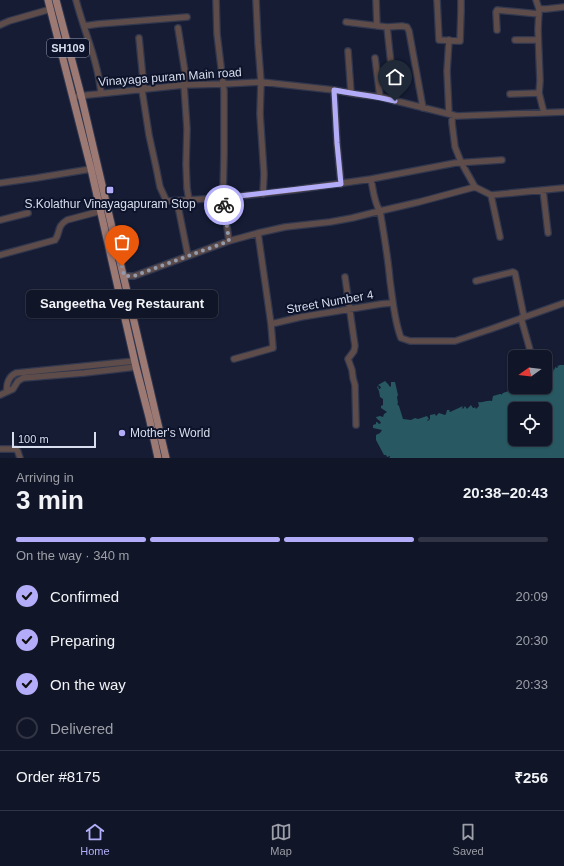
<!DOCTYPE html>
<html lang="en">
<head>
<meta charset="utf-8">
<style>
	:root { --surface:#101527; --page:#191e2f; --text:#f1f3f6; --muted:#9c9fa7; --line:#303444; --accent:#b3adf9 }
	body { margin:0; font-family:Helvetica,sans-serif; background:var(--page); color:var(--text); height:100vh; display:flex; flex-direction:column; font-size:15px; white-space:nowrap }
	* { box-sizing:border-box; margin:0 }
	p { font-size:13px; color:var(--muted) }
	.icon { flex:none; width:22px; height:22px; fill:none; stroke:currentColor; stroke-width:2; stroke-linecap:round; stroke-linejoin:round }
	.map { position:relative; height:458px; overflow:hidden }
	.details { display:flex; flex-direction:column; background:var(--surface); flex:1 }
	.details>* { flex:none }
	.needle { width:26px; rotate:255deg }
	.controls { position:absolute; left:508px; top:350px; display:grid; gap:8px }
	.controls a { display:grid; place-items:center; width:44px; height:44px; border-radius:6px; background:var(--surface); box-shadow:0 1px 3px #0004,0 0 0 1px var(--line); font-size:20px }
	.scale { position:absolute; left:12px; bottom:10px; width:84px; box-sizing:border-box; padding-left:4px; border:2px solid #d8deee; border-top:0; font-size:11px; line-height:14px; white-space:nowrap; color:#d8deee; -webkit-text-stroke:3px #0d132a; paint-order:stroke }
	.pin { position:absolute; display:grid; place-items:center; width:34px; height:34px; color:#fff; margin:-41px -17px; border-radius:50% 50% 50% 0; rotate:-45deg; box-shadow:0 0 4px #0007 }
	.pin .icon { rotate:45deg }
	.courier { position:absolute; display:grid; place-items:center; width:40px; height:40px; margin:-20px; border:3px solid #b3adf9; border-radius:50%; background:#fff; color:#222; box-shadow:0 1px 5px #0007 }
	.bubble { position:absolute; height:28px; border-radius:6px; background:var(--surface); box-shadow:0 1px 3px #0004,0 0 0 1px var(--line); font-size:13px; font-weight:700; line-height:28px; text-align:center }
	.head em { font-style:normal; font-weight:700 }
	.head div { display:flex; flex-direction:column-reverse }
	.head { display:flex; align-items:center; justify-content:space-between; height:68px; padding:0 16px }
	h1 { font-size:26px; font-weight:700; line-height:30px }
	.bar { display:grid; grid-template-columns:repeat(4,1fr); gap:6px 4px; align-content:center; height:48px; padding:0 16px }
	.bar i { height:5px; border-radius:3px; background:var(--line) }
	.bar .active { background:var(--accent) }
	.bar p { grid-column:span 4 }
	.line { display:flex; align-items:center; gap:10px; padding:0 16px; border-top:1px solid var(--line) }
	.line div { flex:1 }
	ol { padding:0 16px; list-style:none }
	li { display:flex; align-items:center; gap:12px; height:44px }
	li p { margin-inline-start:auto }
	li .icon { padding:4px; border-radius:50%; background:var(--accent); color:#111; stroke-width:4 }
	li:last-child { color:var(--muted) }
	li i { width:22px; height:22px; border:2px solid var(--line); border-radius:50% }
	.tabs { display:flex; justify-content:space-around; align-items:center; height:56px; border-top:1px solid var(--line); background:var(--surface); font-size:11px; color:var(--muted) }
	.tabs a { display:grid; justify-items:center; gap:2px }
	.tabs .active { color:var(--accent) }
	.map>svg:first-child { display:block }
	.water { fill:#285862; fill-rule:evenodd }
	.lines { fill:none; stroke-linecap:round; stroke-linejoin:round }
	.minor-casing { stroke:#30374e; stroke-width:8 }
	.major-casing { stroke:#30374e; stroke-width:9 }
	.minor { stroke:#5d4c49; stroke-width:5.5 }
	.major { stroke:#9d7973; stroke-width:7 }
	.done { stroke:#949aad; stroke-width:4; stroke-dasharray:0 7.2 }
	.route { stroke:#b3adf9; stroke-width:5 }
	.poi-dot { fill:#b3adf9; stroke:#0d132a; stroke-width:1.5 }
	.labels { text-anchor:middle; stroke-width:4; stroke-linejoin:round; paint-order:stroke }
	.shield { fill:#0d132a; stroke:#9ba1b3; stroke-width:1 }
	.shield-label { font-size:11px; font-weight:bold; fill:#d8deee }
	.street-label { font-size:12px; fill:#d8deee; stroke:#0d132a }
	.poi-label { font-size:12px; fill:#d8deee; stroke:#0d132a }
</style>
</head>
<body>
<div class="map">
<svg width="564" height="458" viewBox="0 0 564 458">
	<rect width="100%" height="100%" fill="#151c34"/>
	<!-- water -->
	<path class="water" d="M 557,365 L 558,366 L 560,365 L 564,365 L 564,458 L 389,458 L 390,457 L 390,456 L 387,457 L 386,455 L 384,455 L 376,440 L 376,435 L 380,433 L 382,430 L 373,428 L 373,425 L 376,424 L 376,422 L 377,422 L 379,424 L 381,423 C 380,420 377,420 376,417 L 380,416 L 383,417 L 384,414 L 387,412 L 381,408 L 381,406 L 383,405 L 383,399 L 380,397 L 379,391 L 377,387 L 378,386 L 379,389 L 380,389 L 381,387 L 378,385 L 385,381 L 388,384 L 390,387 L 391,386 L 391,382 L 395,382 L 398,395 L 397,397 L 398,403 L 397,404 L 399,406 L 403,419 L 411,420 L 415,418 L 418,419 L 427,416 L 429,419 L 427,420 L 428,421 L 430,419 L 430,415 L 435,414 L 436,416 L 439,413 L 445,415 L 446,414 L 447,410 L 450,410 L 449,411 L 450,412 L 463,406 L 462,408 L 463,409 L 465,406 L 467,409 L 471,405 L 473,408 L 474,408 L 475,407 L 476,409 L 479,406 L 478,402 C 483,403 486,400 492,401 L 493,396 L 500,394 L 501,394 L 501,395 L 503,393 L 514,389 L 516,389 L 520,387 L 545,387 L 545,380 L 547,377 L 545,377 L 546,373 L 548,372 L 553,372 L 554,368 L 555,370 L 555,367 L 557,368 L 558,367 ZM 515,409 L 545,409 L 545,439 L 515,439 Z"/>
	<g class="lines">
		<defs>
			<path id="minor" d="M 76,0 C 84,31 98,61 101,93
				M 216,0 L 217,34 L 224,91 L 224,154 L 223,198 L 229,241
				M 256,0 L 258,43 L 261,82 L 334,90 L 356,94 L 380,97 L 457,116 L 564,112
				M 376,0 L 377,26
				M 437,0 L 439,40 L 460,41 L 461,12 L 461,0
				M 536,0 L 539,9 L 546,9 L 564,7
				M 539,9 L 538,30 L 540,81 L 539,93 L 544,113
				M 346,22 L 387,27 L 395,101
				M 0,25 L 9,21 L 51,9
				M 84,26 L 98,24 L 187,17
				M 387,27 L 402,26 L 407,27 L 409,31 L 423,108
				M 178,28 L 185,72 L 184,85 L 187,129 L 186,164 L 187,188 L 189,200
				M 497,30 L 496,12 L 497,10 L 539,14
				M 139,38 L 144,89
				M 515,40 L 538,40
				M 348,51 L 351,93
				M 375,58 L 380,97
				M 142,90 L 149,135 L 156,167 L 160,187 L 166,200 L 169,201 L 223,198 L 294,190 L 371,179 L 455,163 L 502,160
				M 334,90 L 337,143 L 341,184
				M 510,94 L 539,93
				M 78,96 L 184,85 L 223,84 L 261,82 L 260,114 L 264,174 L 263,194
				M 449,114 L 447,71 L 449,40
				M 452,115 L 452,123 L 455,147 L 461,162 L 475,187 L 491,195 L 564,188
				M 371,179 C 373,189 374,203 380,211 C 384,234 388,257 390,281 C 393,300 394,320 401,338 L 410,341 L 455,341 L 491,329 L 564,303
				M 0,183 L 36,178 L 91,169
				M 543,190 L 548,233
				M 491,195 L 500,237
				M 177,201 L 188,256
				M 0,220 L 28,213
				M 0,255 L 55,240 C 61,232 56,227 67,220 L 101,211
				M 124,276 L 134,276 L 229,241 L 258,233 L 285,227 L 330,222 L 352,218 L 380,211 L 419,202 L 475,187
				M 345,277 L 355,346 L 354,351 L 348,359 L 352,370 L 353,378 L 355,385 L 356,425
				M 476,281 L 513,272 L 515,273 L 524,317
				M 521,318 L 532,357
				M 271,324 L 301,317 L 381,304 L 392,303
				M 234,359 L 273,348 L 271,324 L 258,233
				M 7,391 C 6,384 9,376 16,373 L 135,361
				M 0,395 L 13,389 L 18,381 L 23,378 L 84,373 L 136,367
				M 0,449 L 16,449 L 18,452 L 20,458"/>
			<path id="major" d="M 48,0 L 91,169 L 136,367 L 149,417 L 158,458
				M 56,0 L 81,95 L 166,458"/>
		</defs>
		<!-- minor casing -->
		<use href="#minor" class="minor-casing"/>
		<!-- major casing -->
		<use href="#major" class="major-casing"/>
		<!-- minor -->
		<use href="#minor" class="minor"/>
		<!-- major -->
		<use href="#major" class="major"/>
	</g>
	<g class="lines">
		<!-- done -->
		<path class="done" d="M 122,266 L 124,276 L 134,276 L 229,241 L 224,205"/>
		<!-- route -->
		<path class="route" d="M 224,205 L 222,198 L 341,184 L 337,143 L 334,90 C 354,94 375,96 395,101"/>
	</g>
	<!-- markers -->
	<g class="poi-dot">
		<rect x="106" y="186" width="8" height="8" rx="2"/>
		<circle cx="122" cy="433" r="4"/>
	</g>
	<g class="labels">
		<!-- shield labels -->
		<rect class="shield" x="47" y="39" width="42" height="18" rx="3"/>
		<g class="shield-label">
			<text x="68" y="52">SH109</text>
		</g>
		<!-- street labels -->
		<g class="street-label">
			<text transform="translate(170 77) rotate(-4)" y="4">Vinayaga puram Main road</text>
			<text transform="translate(330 302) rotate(-10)" y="4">Street Number 4</text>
		</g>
		<!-- poi labels -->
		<g class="poi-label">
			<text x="110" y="208">S.Kolathur Vinayagapuram Stop</text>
			<text x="130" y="437" text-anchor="start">Mother's World</text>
		</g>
	</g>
</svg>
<div class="controls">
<a><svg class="needle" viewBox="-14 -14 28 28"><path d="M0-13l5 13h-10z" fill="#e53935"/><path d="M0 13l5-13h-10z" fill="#9c9fa7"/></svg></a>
<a><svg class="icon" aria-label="locate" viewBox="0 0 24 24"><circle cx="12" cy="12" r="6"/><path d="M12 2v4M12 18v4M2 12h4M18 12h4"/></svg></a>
</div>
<div class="scale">100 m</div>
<div class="pin" style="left:122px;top:266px;background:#ea580c"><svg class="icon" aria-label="bag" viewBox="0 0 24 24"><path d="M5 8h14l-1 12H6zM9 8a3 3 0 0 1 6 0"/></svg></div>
<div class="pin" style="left:395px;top:101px;background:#1f2937"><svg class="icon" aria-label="home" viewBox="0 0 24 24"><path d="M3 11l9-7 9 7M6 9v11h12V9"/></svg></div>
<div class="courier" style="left:224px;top:205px"><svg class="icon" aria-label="bike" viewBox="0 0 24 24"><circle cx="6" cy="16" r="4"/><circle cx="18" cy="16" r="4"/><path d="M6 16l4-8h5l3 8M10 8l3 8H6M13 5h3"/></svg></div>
<div class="bubble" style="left:26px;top:290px;width:192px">Sangeetha Veg Restaurant</div>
</div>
<section class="details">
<div class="head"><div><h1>3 min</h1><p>Arriving in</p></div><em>20:38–20:43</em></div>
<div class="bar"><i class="active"></i><i class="active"></i><i class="active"></i><i></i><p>On the way · 340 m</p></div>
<ol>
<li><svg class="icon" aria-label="check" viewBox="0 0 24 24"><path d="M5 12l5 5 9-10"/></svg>Confirmed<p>20:09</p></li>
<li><svg class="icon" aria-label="check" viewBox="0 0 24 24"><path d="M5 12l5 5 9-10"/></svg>Preparing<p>20:30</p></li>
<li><svg class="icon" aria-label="check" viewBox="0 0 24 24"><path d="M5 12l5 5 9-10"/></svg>On the way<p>20:33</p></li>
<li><i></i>Delivered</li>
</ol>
<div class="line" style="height:52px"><div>Order #8175</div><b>₹256</b></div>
</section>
<nav class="tabs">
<a class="active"><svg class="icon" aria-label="home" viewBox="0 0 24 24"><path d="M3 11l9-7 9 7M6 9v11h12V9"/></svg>Home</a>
<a><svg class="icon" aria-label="map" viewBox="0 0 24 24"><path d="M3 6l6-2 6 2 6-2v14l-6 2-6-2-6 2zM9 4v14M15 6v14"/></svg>Map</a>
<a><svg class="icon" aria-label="saved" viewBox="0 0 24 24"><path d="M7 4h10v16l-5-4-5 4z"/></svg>Saved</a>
</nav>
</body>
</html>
